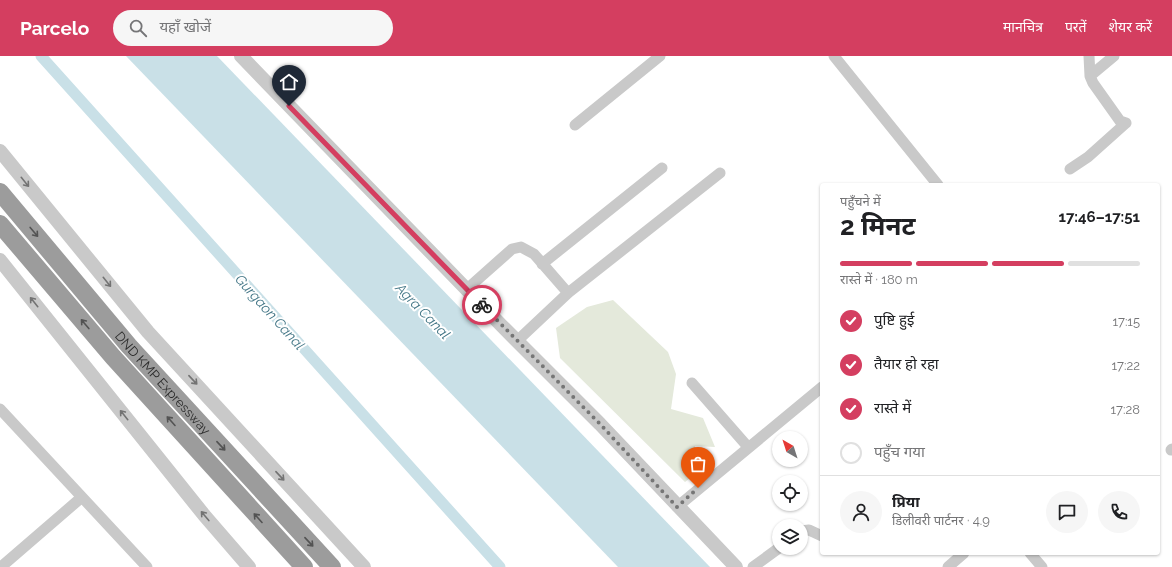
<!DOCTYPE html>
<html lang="hi">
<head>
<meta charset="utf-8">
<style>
	:root { --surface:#fff; --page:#f6f6f6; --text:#202124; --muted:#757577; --line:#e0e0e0; --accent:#d43e60 }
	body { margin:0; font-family:Raleway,"Noto Sans Devanagari",sans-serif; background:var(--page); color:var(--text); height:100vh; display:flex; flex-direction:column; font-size:15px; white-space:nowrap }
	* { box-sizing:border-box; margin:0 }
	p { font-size:13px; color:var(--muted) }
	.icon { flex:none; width:22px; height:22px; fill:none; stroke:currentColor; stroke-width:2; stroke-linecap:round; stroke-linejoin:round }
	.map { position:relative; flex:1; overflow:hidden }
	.panel { position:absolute; left:820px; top:127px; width:340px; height:372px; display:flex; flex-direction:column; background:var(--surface); border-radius:4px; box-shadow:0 1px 3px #0004 }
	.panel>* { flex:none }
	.needle { width:26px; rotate:321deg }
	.controls { position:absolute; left:772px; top:375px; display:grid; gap:8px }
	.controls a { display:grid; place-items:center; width:36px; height:36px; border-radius:50%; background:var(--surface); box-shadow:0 1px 3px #0004; font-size:20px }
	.pin { position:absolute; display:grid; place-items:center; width:34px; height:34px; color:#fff; margin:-41px -17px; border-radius:50% 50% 50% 0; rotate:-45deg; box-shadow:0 0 4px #0007 }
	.pin .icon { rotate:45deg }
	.courier { position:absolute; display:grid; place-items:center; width:40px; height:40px; margin:-20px; border:3px solid #d43e60; border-radius:50%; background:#fff; color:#222; box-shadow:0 1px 5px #0007 }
	.overview em { font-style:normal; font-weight:700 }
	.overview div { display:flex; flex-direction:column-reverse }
	.overview { display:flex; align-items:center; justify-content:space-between; height:68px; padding:0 20px }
	h1 { font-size:26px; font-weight:700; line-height:30px }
	.bar { display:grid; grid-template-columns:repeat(4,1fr); gap:6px 4px; align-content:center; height:48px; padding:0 20px }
	.bar i { height:5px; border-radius:3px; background:var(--line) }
	.bar .selected { background:var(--accent) }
	.bar p { grid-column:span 4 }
	.line { display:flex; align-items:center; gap:10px; padding:0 20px; border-top:1px solid var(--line) }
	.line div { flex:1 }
	.round { display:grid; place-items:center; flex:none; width:42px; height:42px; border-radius:21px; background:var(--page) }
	ol { padding:0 20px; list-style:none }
	li { display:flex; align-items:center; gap:12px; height:44px }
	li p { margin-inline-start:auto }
	li .icon { padding:4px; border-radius:50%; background:var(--accent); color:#fff; stroke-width:4 }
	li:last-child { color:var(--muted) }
	li i { width:22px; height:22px; border:2px solid var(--line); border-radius:50% }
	header { display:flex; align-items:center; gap:24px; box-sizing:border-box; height:56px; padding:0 20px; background:var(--accent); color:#fff }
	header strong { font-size:19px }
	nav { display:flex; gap:22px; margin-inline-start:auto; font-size:14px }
	.search { width:280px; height:36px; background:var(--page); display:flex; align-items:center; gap:10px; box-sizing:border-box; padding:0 14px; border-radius:22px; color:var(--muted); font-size:15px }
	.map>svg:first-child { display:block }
	.green { fill:#e4e9db }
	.water { fill:#c9e0e7 }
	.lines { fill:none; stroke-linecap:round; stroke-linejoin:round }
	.canal { stroke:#c9e0e7; stroke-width:11 }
	.minor { stroke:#c9c9c9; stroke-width:11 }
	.tertiary { stroke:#c9c9c9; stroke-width:14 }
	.trunk { stroke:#9c9c9c; stroke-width:18 }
	.oneway { stroke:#737373 }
	.oneway2 { stroke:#535353 }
	.done { stroke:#767676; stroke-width:4; stroke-dasharray:0 7.2 }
	.route { stroke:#d43e60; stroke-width:5 }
	.labels { text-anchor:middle; stroke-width:4; stroke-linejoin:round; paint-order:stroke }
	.street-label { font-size:13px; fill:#2c2c2c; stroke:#fff }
	.water-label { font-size:14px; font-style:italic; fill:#437686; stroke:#fff }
</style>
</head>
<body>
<header>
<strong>Parcelo</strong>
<div class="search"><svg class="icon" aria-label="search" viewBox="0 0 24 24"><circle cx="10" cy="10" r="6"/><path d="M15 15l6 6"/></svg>यहाँ खोजें</div>
<nav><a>मानचित्र</a><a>परतें</a><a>शेयर करें</a></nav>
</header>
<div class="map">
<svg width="1172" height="511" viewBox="0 0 1172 511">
	<rect width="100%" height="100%" fill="#fff"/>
	<!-- green -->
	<path class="green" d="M 613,244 L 668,296 L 676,318 L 671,353 L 703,362 L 715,391 L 695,390 L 699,415 L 685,426 L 560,302 L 556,272 L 587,251 Z"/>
	<!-- water -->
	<path class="water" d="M 126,0 L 217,0 L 710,511 L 618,511 Z"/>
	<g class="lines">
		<!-- canal -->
		<path class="canal" d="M 41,0 L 500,511"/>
		<!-- minor -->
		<path class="minor" d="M 834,0 L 938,129
			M 1089,0 L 1090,20 L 1093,27 L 1120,65 L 1126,67
			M 1090,20 L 1114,0
			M 575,69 L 660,0
			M 1070,113 L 1088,101 L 1126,67
			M 542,208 L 662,112
			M 467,233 L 512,193 L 521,191 L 534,198 L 568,237
			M 517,285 L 568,237 L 720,117
			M 692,327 L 748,391
			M 0,353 L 147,511
			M 1171,394 L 1172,393
			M 677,451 L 822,331
			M 801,475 L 809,474 L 822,480
			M 1030,497 L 1042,511
			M 1,511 L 82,441
			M 753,511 L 779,492
			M 948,511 L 964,497"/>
		<!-- tertiary -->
		<path class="tertiary" d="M 241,0 L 502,270 L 600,368 L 736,511
			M 0,95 L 148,276 L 364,511
			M 0,204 L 204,459 L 249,511"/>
		<!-- trunk -->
		<g class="trunk">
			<path id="s1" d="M 0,136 L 129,290 L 332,511"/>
			<path d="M 0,168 L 113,301 L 304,511"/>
		</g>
	</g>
	<!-- one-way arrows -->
	<defs><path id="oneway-shaft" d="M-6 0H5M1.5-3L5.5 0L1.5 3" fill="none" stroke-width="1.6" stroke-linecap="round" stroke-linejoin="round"/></defs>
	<g class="oneway">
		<use href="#oneway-shaft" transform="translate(25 126) rotate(51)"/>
		<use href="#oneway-shaft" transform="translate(107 226) rotate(51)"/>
		<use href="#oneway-shaft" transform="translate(34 246) rotate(-129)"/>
		<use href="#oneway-shaft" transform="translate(193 324) rotate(47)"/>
		<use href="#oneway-shaft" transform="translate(124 359) rotate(-129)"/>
		<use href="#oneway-shaft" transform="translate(280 420) rotate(47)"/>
		<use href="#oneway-shaft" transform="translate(205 460) rotate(-130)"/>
	</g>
	<g class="oneway2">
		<use href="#oneway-shaft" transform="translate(34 176) rotate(50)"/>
		<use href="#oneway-shaft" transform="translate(85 268) rotate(-130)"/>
		<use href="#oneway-shaft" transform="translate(171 365) rotate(-132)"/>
		<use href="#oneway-shaft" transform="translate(221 390) rotate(47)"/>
		<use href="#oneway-shaft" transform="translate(258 462) rotate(-132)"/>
		<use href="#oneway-shaft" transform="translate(309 486) rotate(47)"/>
	</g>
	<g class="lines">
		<!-- done -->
		<path class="done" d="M 482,249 L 600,368 L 677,451 L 698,432"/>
		<!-- route -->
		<path class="route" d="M 289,50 L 482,249"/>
	</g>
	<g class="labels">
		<!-- street labels -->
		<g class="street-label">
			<text dy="5" stroke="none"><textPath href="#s1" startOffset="251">DND KMP Expressway</textPath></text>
		</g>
		<!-- water labels -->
		<g class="water-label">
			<text transform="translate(423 255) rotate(46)" y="5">Agra Canal</text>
			<text transform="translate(270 256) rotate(48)" y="5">Gurgaon Canal</text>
		</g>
	</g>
</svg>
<div class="controls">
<a><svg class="needle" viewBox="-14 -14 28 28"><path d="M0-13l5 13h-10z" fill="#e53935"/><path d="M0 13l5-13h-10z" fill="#757577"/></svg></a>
<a><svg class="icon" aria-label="locate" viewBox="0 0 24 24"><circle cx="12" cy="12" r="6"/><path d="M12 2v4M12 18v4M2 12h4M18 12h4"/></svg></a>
<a><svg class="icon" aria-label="layers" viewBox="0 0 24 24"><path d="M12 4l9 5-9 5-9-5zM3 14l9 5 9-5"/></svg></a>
</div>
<div class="pin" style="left:698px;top:432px;background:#ea580c"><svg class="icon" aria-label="bag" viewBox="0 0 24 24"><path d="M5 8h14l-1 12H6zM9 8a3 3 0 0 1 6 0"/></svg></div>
<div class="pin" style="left:289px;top:50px;background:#1f2937"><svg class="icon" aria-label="home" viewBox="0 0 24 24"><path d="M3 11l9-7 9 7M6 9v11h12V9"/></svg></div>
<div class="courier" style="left:482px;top:249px"><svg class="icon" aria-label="bike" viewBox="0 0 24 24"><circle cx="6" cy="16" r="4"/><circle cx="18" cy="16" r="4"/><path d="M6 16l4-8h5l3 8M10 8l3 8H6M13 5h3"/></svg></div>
<section class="panel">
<div class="overview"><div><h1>2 मिनट</h1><p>पहुँचने में</p></div><em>17:46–17:51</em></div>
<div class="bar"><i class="selected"></i><i class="selected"></i><i class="selected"></i><i></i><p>रास्ते में · 180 m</p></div>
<ol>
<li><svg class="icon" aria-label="check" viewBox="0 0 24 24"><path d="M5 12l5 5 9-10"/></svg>पुष्टि हुई<p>17:15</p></li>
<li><svg class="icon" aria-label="check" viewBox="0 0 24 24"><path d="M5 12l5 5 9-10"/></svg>तैयार हो रहा<p>17:22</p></li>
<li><svg class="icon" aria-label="check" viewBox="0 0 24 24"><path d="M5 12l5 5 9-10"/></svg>रास्ते में<p>17:28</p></li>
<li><i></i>पहुँच गया</li>
</ol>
<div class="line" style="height:72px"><a class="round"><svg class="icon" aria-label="person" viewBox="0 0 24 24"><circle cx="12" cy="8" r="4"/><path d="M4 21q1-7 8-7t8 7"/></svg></a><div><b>प्रिया</b><p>डिलीवरी पार्टनर · 4.9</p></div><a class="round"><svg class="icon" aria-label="chat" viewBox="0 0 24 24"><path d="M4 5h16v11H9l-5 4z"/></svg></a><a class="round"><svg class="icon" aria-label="phone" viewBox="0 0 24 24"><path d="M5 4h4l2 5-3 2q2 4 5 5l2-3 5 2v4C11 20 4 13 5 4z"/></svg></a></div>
</section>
</div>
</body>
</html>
